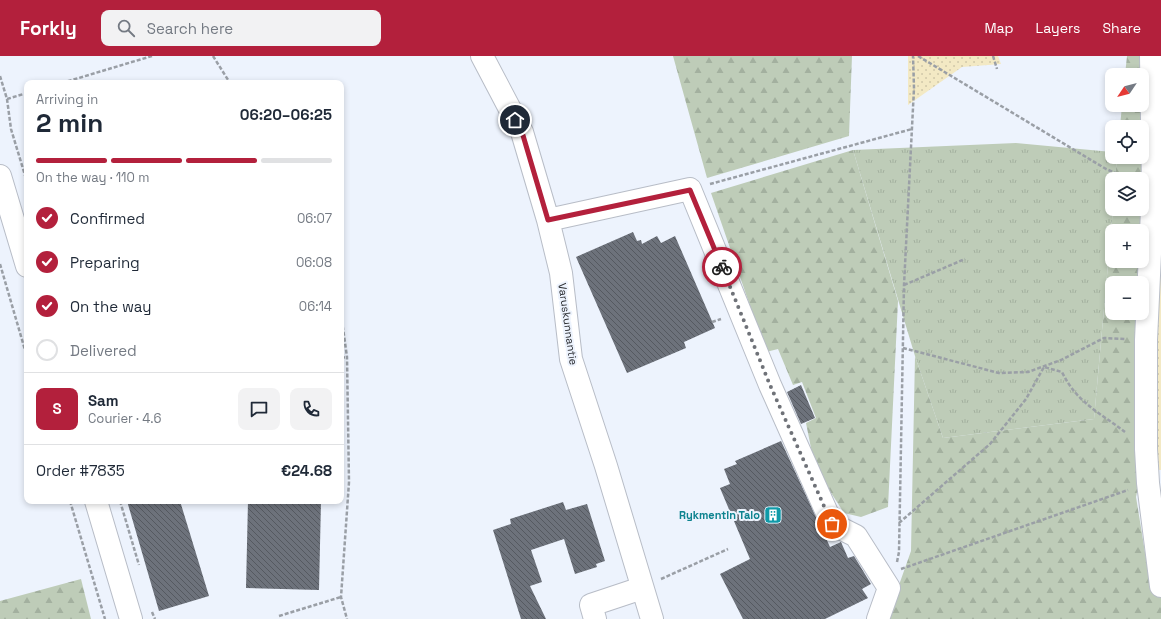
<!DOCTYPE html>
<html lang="en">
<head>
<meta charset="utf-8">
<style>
	:root { --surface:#fff; --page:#f2f2f3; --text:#1f2937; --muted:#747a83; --line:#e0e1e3; --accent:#b3203c }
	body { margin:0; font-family:"Space Grotesk",sans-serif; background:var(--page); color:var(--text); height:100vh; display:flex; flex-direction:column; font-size:15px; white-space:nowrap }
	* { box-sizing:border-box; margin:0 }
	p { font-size:13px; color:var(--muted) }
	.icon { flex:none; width:22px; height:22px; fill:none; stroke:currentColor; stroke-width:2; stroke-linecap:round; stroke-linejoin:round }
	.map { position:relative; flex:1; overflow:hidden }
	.side { position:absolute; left:24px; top:24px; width:320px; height:424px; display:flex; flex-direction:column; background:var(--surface); border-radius:8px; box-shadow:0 2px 6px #0003 }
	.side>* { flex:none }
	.needle { width:26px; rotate:235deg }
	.tools { position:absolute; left:1105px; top:12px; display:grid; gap:8px }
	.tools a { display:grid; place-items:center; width:44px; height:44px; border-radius:8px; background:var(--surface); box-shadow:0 2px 6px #0003; font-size:20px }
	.pin { position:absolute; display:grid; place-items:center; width:34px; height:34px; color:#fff; margin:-17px; border:2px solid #fff; border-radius:50%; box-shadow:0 1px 4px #0007 }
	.courier { position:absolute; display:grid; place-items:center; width:40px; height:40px; margin:-20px; border:3px solid #b3203c; border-radius:50%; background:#fff; color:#222; box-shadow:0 1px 5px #0007 }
	.summary em { font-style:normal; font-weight:800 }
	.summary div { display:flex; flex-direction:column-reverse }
	.summary { display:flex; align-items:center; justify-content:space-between; height:68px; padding:0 12px }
	h1 { font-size:26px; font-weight:800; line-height:30px }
	.bar { display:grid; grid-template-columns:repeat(4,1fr); gap:6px 4px; align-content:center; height:48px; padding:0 12px }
	.bar i { height:5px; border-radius:3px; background:var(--line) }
	.bar .on { background:var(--accent) }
	.bar p { grid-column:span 4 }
	.line { display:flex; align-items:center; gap:10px; padding:0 12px; border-top:1px solid var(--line) }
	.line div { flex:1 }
	.round { display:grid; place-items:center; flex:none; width:42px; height:42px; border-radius:8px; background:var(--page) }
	ol { padding:0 12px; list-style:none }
	li { display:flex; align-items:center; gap:12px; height:44px }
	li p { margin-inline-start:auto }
	li .icon { padding:4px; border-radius:50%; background:var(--accent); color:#fff; stroke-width:4 }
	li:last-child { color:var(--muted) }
	li i { width:22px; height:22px; border:2px solid var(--line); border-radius:50% }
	header { display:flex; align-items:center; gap:24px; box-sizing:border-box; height:56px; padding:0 20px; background:var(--accent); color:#fff }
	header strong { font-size:19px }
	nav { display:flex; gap:22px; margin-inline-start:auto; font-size:14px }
	.search { width:280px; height:36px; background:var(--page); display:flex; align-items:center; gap:10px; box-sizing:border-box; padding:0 14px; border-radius:8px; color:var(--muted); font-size:15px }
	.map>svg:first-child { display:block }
	.grass { fill:url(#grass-tufts) }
	.forest { fill:url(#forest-firs); fill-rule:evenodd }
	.sand { fill:url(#sand-dots) }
	.building { fill:url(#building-back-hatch) }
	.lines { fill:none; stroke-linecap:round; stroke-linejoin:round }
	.minor-casing { stroke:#b8bdc7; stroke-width:24 }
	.path { stroke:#9a9fa6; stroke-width:2.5; stroke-dasharray:4 2; stroke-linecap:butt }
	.minor { stroke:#fff; stroke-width:22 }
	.done { stroke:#6f7278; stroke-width:4; stroke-dasharray:0 7.2 }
	.route { stroke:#b3203c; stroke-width:5 }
	.labels { text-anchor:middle; stroke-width:4; stroke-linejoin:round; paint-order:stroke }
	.street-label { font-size:11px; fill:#2b2d31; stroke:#edf3fd }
	.culture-label { font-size:11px; font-weight:bold; fill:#0d838f; stroke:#edf3fd; text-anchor:end }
</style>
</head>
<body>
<header>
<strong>Forkly</strong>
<div class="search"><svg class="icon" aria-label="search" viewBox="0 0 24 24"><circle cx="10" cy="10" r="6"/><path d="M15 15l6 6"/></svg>Search here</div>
<nav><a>Map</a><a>Layers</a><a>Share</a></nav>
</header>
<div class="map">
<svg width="1161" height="563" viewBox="0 0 1161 563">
	<defs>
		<pattern id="grass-tufts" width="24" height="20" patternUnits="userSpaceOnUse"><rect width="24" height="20" fill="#beccb8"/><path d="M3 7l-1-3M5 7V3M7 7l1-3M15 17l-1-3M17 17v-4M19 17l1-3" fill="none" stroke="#a3b09f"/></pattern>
		<pattern id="forest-firs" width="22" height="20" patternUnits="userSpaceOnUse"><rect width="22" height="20" fill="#beccb8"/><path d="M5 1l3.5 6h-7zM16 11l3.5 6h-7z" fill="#a3b09f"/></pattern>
		<pattern id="sand-dots" width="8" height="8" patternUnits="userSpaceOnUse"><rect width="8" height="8" fill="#f3e9c4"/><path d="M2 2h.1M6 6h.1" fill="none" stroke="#d0c8a9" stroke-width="1.8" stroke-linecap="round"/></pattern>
		<pattern id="building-back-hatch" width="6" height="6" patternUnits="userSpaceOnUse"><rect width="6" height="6" fill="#6d727b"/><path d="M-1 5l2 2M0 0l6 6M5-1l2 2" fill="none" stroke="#555960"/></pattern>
	</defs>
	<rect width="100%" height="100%" fill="#edf3fd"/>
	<!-- grass -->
	<path class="grass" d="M 1016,87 L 1112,96 L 1112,101 L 1117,101 L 1115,123 L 1112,123 L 1113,153 L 1094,363 L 943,382 L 915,300 L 853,94 Z"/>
	<!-- forest -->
	<path class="forest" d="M 673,0 L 852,0 L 849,80 L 707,122 Z
		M 1127,0 L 1161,0 L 1149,378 L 1136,441 L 1151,533 L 1161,532 L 1161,563 L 887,563 L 911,495 L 915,300 L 943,382 L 1094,363 L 1113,153 L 1142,153 L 1142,123 L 1115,123 L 1117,101 L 1142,101 L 1142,71 L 1120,71 L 1122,49 L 1142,49 L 1142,19 L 1125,19 ZM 1112,175 L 1142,175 L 1142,205 L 1112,205 ZM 1112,227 L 1142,227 L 1142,257 L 1112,257 Z
		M 853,94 L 898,245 L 888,451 L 861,461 L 844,457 L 826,429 L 813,402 L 806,367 L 816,362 L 802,326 L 793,329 L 778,293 L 766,296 L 711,137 Z
		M 81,523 L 91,563 L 0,563 L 0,545 Z"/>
	<!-- sand -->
	<path class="sand" d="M 908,0 L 998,0 L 1001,8 L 962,11 L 908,49 Z
		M 1161,69 L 1161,414 L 1142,413 Z"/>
	<!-- building -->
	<path class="building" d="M 633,176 L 637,185 L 641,184 L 642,188 L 657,180 L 661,187 L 675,180 L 715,272 L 684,286 L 686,292 L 627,317 L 576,201 Z
		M 801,329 L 815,362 L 801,368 L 787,336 Z
		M 781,385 L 830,491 L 841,486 L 848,502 L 854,500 L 871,528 L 862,533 L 868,542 L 825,563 L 743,563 L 720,518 L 750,503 L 720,432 L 730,428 L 724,413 L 737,408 L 735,405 Z
		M 127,445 L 180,445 L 209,540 L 159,555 Z
		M 248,445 L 321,445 L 319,534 L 246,532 Z
		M 563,446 L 566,454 L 587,448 L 605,505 L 596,508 L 597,511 L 575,518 L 564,483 L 531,494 L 542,526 L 530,530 L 546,563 L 521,563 L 493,474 L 511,468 L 510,463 Z"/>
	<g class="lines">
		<defs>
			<path id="minor" d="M 482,0 L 522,76 L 548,164 L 561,217 L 571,303 L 606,410 L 652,563
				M 1151,0 L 1153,133 L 1146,284 L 1146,393 L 1148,427 L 1161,530
				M 0,120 L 27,210
				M 548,164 L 690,133 L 770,329 L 832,468 L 856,480 L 889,532 L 878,563
				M 96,445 L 131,563
				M 595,563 L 591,549 L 642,532"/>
		</defs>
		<!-- minor casing -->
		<use href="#minor" class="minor-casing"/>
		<!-- path -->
		<path class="path" d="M 213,0 L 230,27
			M 918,0 L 1106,113 L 1130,123
			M 993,0 L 997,13
			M 0,20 L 7,43 L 11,73 L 27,126
			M 62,27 L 152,0
			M 7,43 L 27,37
			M 710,128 L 912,73
			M 0,208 L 27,301
			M 904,229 L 965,203
			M 341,258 L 347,301 L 349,426 L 341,541 L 347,563
			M 712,266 L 721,263
			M 903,292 L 999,317 L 1028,316 L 1061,304 L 1104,282 L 1126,283
			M 341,302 L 347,301
			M 70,445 L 105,563
			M 120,445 L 139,509
			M 899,467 L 990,388 L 1026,343 L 1044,311 L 1062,316 C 1077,347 1099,356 1125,376
			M 897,506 L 899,496 L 904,229 L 914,32 L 913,0
			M 901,513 L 1128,434
			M 661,523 L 728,493
			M 152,556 L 155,563
			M 279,560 L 341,541"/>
		<!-- minor -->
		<use href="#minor" class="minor"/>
	</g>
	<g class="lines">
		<!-- done -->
		<path class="done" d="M 722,211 L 770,329 L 832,468"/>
		<!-- route -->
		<path class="route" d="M 515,64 L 522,76 L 548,164 L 690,134 L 722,211"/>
	</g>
	<!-- icons -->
	<defs>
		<symbol id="building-square" viewBox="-11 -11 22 22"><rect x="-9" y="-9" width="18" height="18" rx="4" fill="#0f9aa8" stroke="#edf3fd"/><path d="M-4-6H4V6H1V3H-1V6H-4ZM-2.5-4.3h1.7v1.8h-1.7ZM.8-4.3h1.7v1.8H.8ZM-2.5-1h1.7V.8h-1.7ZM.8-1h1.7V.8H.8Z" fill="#fff"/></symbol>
	</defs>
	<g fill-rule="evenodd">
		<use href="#building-square" x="763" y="449" width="20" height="20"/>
	</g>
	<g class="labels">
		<!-- street labels -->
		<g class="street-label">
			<text transform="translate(568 268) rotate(82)" y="4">Varuskunnantie</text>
		</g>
		<!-- culture labels -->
		<g class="culture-label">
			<text x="760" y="463">Rykmentin Talo</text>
		</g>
	</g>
</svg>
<div class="tools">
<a><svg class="needle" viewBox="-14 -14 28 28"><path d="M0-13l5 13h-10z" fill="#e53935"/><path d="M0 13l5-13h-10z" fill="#747a83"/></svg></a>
<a><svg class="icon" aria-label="locate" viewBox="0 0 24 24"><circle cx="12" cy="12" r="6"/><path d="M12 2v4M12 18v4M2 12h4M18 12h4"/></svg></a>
<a><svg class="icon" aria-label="layers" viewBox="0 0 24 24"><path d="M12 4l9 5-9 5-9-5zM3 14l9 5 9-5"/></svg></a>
<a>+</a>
<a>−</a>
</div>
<div class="pin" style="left:832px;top:468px;background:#ea580c"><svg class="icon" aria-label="bag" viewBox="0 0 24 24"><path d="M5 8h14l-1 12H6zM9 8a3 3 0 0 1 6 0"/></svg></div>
<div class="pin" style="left:515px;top:64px;background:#1f2937"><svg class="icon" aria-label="home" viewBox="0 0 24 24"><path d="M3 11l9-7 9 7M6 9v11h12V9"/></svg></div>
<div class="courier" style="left:722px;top:211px"><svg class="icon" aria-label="bike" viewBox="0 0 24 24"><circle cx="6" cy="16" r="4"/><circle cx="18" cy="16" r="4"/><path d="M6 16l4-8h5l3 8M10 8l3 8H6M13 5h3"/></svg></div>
<section class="side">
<div class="summary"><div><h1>2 min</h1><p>Arriving in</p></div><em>06:20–06:25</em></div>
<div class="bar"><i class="on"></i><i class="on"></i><i class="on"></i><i></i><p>On the way · 110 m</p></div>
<ol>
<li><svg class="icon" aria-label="check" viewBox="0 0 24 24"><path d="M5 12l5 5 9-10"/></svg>Confirmed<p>06:07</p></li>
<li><svg class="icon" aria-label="check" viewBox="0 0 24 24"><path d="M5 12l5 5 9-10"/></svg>Preparing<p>06:08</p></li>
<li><svg class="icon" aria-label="check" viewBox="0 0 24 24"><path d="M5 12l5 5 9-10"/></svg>On the way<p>06:14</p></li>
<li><i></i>Delivered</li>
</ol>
<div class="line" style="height:72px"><b class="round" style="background:var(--accent);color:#fff">S</b><div><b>Sam</b><p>Courier · 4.6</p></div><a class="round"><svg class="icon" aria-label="chat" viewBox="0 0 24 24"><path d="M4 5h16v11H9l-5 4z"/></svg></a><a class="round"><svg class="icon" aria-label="phone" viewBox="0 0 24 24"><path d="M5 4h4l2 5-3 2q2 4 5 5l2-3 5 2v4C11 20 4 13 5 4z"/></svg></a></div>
<div class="line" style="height:52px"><div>Order #7835</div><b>€24.68</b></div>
</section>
</div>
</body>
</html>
